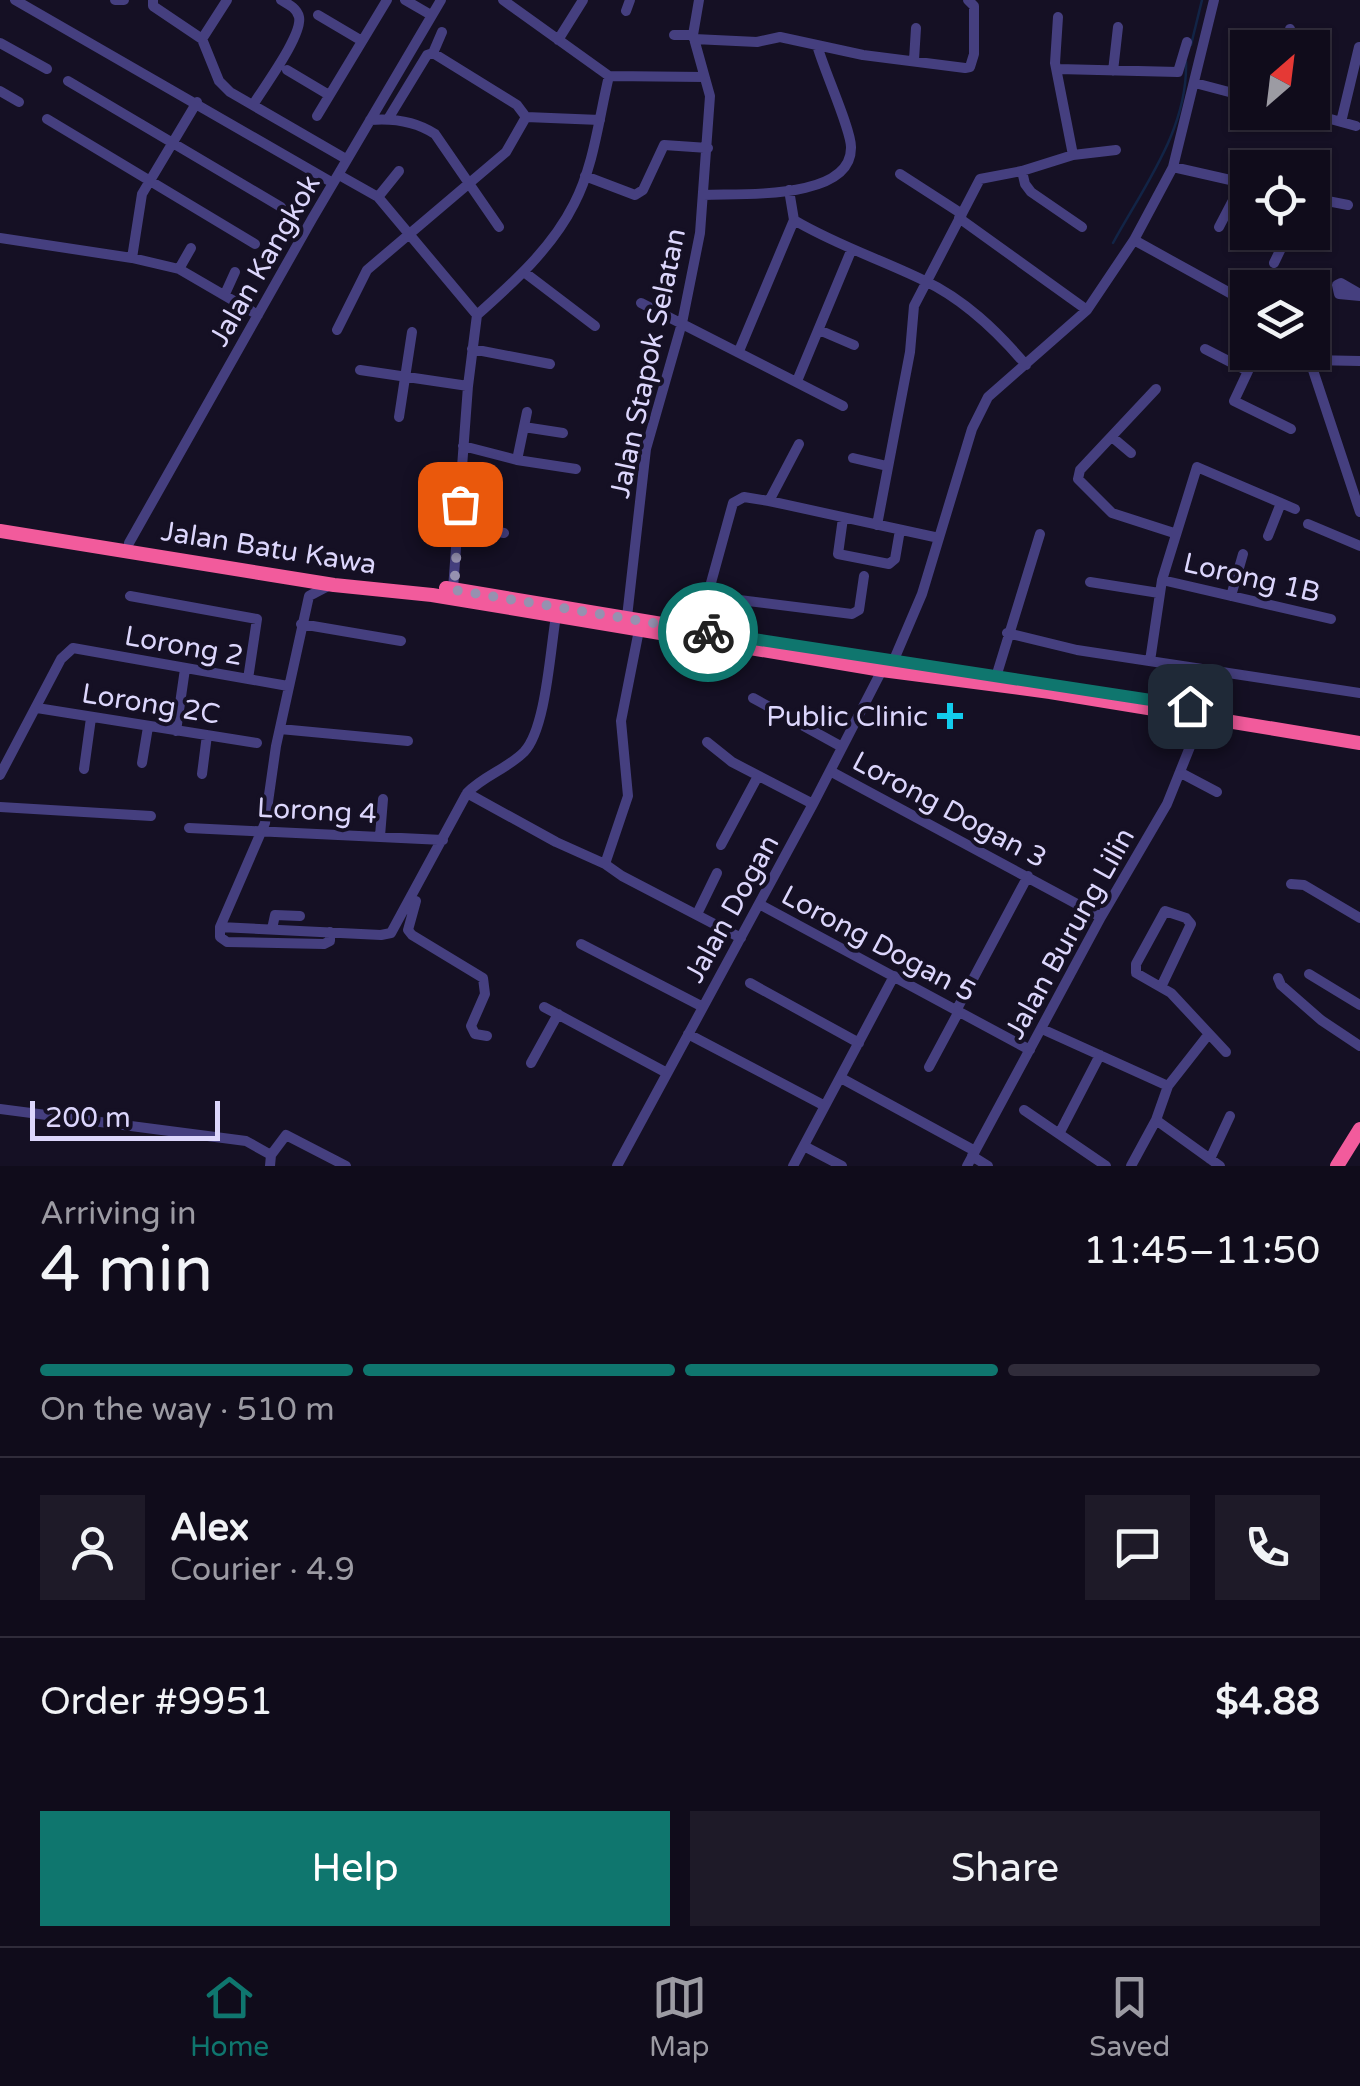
<!DOCTYPE html>
<html lang="en">
<head>
<meta charset="utf-8">
<style>
	:root { --surface:#100c1b; --page:#1e1a28; --text:#f1f3f6; --muted:#9c9ba3; --line:#302c3a; --accent:#0f766e }
	body { margin:0; font-family:"Varela Round",sans-serif; background:var(--page); color:var(--text); height:100vh; display:flex; flex-direction:column; font-size:38px; white-space:nowrap }
	* { box-sizing:border-box; margin:0 }
	p { font-size:32px; color:var(--muted) }
	.icon { flex:none; width:55px; height:55px; fill:none; stroke:currentColor; stroke-width:2; stroke-linecap:round; stroke-linejoin:round }
	.map { position:relative; height:1166px; overflow:hidden }
	.details { display:flex; flex-direction:column; background:var(--surface); flex:1 }
	.details>* { flex:none }
	.needle { width:65px; rotate:28deg }
	.controls { position:absolute; left:1230px; top:30px; display:grid; gap:20px }
	.controls a { display:grid; place-items:center; width:100px; height:100px; border-radius:0px; background:var(--surface); box-shadow:0 2px 8px #0004,0 0 0 2px var(--line); font-size:50px }
	.scale { position:absolute; left:30px; bottom:25px; width:190px; box-sizing:border-box; padding-left:10px; border:5px solid #dcd6fc; border-top:0; font-size:28px; line-height:35px; white-space:nowrap; color:#dcd6fc; -webkit-text-stroke:8px #151024; paint-order:stroke }
	.pin { position:absolute; display:grid; place-items:center; width:85px; height:85px; color:#fff; margin:-42px; border-radius:20px; box-shadow:0 5px 15px #0006 }
	.courier { position:absolute; display:grid; place-items:center; width:100px; height:100px; margin:-50px; border:8px solid #0f766e; border-radius:50%; background:#fff; color:#222; box-shadow:0 2px 12px #0007 }
	.overview em { font-style:normal; font-weight:600 }
	.overview div { display:flex; flex-direction:column-reverse }
	.overview { display:flex; align-items:center; justify-content:space-between; height:170px; padding:0 40px }
	h1 { font-size:65px; font-weight:600; line-height:75px }
	.bar { display:grid; grid-template-columns:repeat(4,1fr); gap:15px 10px; align-content:center; height:120px; padding:0 40px }
	.bar i { height:12px; border-radius:8px; background:var(--line) }
	.bar .active { background:var(--accent) }
	.bar p { grid-column:span 4 }
	.line { display:flex; align-items:center; gap:25px; padding:0 40px; border-top:2px solid var(--line) }
	.line div { flex:1 }
	.round { display:grid; place-items:center; flex:none; width:105px; height:105px; border-radius:0px; background:var(--page) }
	.cta { display:flex; gap:20px; margin-top:auto; padding:20px 40px }
	.cta a { flex:1; height:115px; border-radius:0px; background:var(--accent); color:#fff; font-size:40px; font-weight:600; line-height:115px; text-align:center }
	.cta a+a { background:var(--page); color:var(--text) }
	.menu { display:flex; justify-content:space-around; align-items:center; height:140px; border-top:2px solid var(--line); background:var(--surface); font-size:28px; color:var(--muted) }
	.menu a { display:grid; justify-items:center; gap:5px }
	.menu .active { color:var(--accent) }
	.map>svg:first-child { display:block }
	.lines { fill:none; stroke-linecap:round; stroke-linejoin:round }
	.stream { stroke:#122446; stroke-width:2.5 }
	.minor { stroke:#453f7f; stroke-width:10 }
	.highway { stroke:#f25b9c; stroke-width:14 }
	.done { stroke:#9691b0; stroke-width:10; stroke-dasharray:0 18 }
	.route { stroke:#0f766e; stroke-width:12 }
	.poi-dot { fill:#12ccec; stroke:#151024; stroke-width:4 }
	.labels { text-anchor:middle; stroke-width:8; stroke-linejoin:round; paint-order:stroke }
	.street-label { font-size:28px; fill:#dcd6fc; stroke:#151024 }
	.poi-label { font-size:28px; fill:#dcd6fc; stroke:#151024; text-anchor:end }
</style>
</head>
<body>
<div class="map">
<svg width="1360" height="1166" viewBox="0 0 1360 1166">
	<rect width="100%" height="100%" fill="#151024"/>
	<g class="lines">
		<!-- stream -->
		<path class="stream" d="M 1191,45 L 1202,0
			M 1113,243 C 1144,186 1188,129 1186,62"/>
		<!-- minor -->
		<path class="minor" d="M 15,0 L 333,183
			M 115,0 L 124,0
			M 153,0 L 153,6 L 202,39 L 219,81 L 230,92 L 346,159
			M 405,0 L 431,15
			M 503,0 L 609,76
			M 626,11 L 630,0
			M 318,15 L 362,41
			M 1058,17 L 1055,63 L 1073,155
			M 674,35 L 693,35
			M 202,39 L 227,0
			M 694,39 L 757,42 L 780,37 L 863,55 L 965,68 L 970,67 L 974,54 L 974,6 L 968,0
			M 558,40 L 583,0
			M 0,43 L 47,69
			M 1286,48 L 1290,29
			M 433,53 L 442,32
			M 914,60 L 916,28
			M 1058,69 L 1178,72 L 1187,42
			M 287,70 L 329,95
			M 1113,71 L 1118,27
			M 609,76 L 704,77
			M 68,81 L 281,207
			M 1195,83 L 1248,97
			M 0,91 L 19,102
			M 253,105 C 263,88 303,35 299,17 C 297,8 288,4 281,0
			M 1305,112 L 1356,126
			M 317,116 L 387,0
			M 526,117 L 600,120
			M 47,119 L 255,244
			M 388,119 L 427,55 L 433,53 L 517,105 L 526,117
			M 370,120 C 394,118 415,121 435,134 L 499,227
			M 1341,122 L 1359,47
			M 1173,167 L 1248,184
			M 1022,171 L 1025,184 L 1031,192 L 1082,227
			M 900,174 L 962,214
			M 339,175 L 378,197 L 477,315
			M 585,176 L 635,195 L 643,190 L 664,145 L 708,148
			M 789,190 L 794,220 C 836,245 880,259 923,280 C 964,299 997,331 1026,365
			M 704,195 C 740,193 852,201 851,147 C 851,129 823,68 817,45
			M 378,197 L 399,171
			M 1312,198 L 1348,205
			M 959,218 L 1087,310
			M 1219,227 L 1242,183
			M 0,238 L 132,258 L 179,269 L 258,315
			M 1134,240 L 1248,303
			M 132,258 L 142,194 L 197,102
			M 1274,263 L 1289,232
			M 179,269 L 191,248
			M 524,272 L 595,326
			M 225,294 L 235,272
			M 1360,294 L 1341,283 L 1337,285 L 1339,294 L 1360,296
			M 641,303 L 843,406
			M 337,330 L 367,270 L 506,152 L 526,117
			M 819,330 L 854,345
			M 472,349 L 550,364
			M 1205,349 L 1248,371
			M 739,351 L 794,220
			M 1257,352 L 1234,401 L 1291,429
			M 1307,352 L 1360,512
			M 1310,360 L 1360,361
			M 360,370 L 468,386
			M 797,381 L 851,251
			M 1156,389 L 1080,470 L 1078,479 L 1112,513 L 1174,533
			M 399,417 L 412,332
			M 524,427 L 563,433
			M 1112,437 L 1131,453
			M 463,446 L 517,460 L 576,469
			M 853,458 L 887,466
			M 517,460 L 527,412
			M 769,501 L 799,444
			M 843,518 L 838,554 L 889,564 L 895,559 L 900,530
			M 1308,524 L 1360,546
			M 460,525 L 504,533
			M 877,525 L 910,352 L 914,306 L 980,179 L 1022,171 L 1073,155 L 1116,150
			M 1268,536 L 1281,503
			M 129,543 L 312,219 L 441,0
			M 1162,580 L 1331,619
			M 1090,582 L 1159,593
			M 328,586 L 309,596 L 276,746 L 265,823 L 220,927 L 381,935 L 391,933 L 467,793 L 556,842 L 605,864
			M 453,589 L 468,386 L 477,315 C 513,283 552,248 574,204 C 594,166 599,117 609,76
			M 130,596 L 257,619 L 248,679
			M 707,596 L 852,614 L 859,610 L 864,576
			M 1231,596 L 1243,554
			M 627,617 L 646,449 L 682,323 L 700,233 L 710,96 L 693,35 L 699,0
			M 301,624 L 401,641
			M 639,630 L 621,721 L 628,796 L 605,864 L 622,876 L 741,938
			M 698,630 L 733,503 L 744,497 L 769,501 L 939,538
			M 1007,633 L 1077,650 L 1360,693
			M 1150,661 L 1162,580 L 1197,467 L 1295,509
			M 893,662 L 922,594 L 972,429 L 988,397 L 1087,310 L 1134,240 L 1173,167 L 1214,0
			M 996,677 L 1040,534
			M 753,698 L 842,747
			M 1190,707 L 1197,669
			M 37,708 L 257,743
			M 280,729 L 408,741
			M 176,731 L 185,669
			M 707,742 L 732,762 L 813,804
			M 142,763 L 148,727
			M 84,769 L 91,718
			M 830,771 L 1101,917
			M 1181,773 L 1217,792
			M 202,774 L 207,735
			M 0,775 L 61,659 L 73,648 L 288,686
			M 467,793 C 483,776 507,769 524,752 C 546,729 550,651 556,616
			M 0,807 L 151,816
			M 189,828 L 443,840
			M 380,836 L 383,799
			M 721,845 L 758,776
			M 1291,884 L 1304,885 L 1360,918
			M 416,901 L 408,930 L 412,935 L 483,978 L 485,994 L 471,1026 L 475,1034 L 487,1036
			M 759,904 L 1030,1050
			M 697,914 L 717,873
			M 220,927 L 220,937 L 227,942 L 324,944 L 330,941 L 330,932
			M 272,929 L 275,915 L 300,916
			M 581,944 L 703,1007
			M 1309,974 L 1360,1005
			M 1278,978 L 1281,985 L 1321,1020 L 1360,1046
			M 750,983 L 859,1043
			M 1161,987 L 1191,924 L 1186,918 L 1165,911 L 1136,964 L 1136,973 L 1171,993 L 1226,1052
			M 544,1007 L 667,1073
			M 957,1009 L 1028,876
			M 1042,1029 L 1168,1086
			M 688,1034 L 825,1106
			M 531,1063 L 558,1014
			M 929,1067 L 959,1011
			M 841,1078 L 975,1151
			M 0,1109 L 246,1141 L 271,1155
			M 1024,1110 L 1106,1166
			M 1156,1120 L 1220,1166
			M 1059,1134 L 1100,1055
			M 804,1146 L 842,1166
			M 972,1156 L 988,1166
			M 1210,1159 L 1230,1116
			M 270,1166 L 271,1155 L 286,1135 L 346,1166
			M 617,1166 L 813,804 L 882,670
			M 793,1166 L 894,976
			M 967,1166 L 1101,917 L 1167,804 L 1202,717
			M 1131,1166 L 1156,1120 L 1168,1086 L 1208,1035"/>
		<!-- highway -->
		<path class="highway" d="M 0,531 L 334,585 L 432,595 L 882,670 L 1050,692 L 1360,743
			M 446,588 L 716,633
			M 1337,1166 L 1360,1129"/>
	</g>
	<g class="lines">
		<!-- done -->
		<path class="done" d="M 460,504 L 454,590 L 708,632"/>
		<!-- route -->
		<path class="route" d="M 708,632 L 1190,706"/>
	</g>
	<!-- markers -->
	<path class="poi-dot" d="M945 701h10v10h10v10h-10v10h-10v-10h-10v-10h10z"/>
	<g class="labels">
		<!-- street labels -->
		<g class="street-label">
			<text transform="translate(264 260) rotate(-60)" y="10">Jalan Kangkok</text>
			<text transform="translate(647 363) rotate(-78)" y="10">Jalan Stapok Selatan</text>
			<text transform="translate(269 547) rotate(9)" y="10">Jalan Batu Kawa</text>
			<text transform="translate(1252 577) rotate(13)" y="10">Lorong 1B</text>
			<text transform="translate(184 645) rotate(10)" y="10">Lorong 2</text>
			<text transform="translate(151 703) rotate(9)" y="10">Lorong 2C</text>
			<text transform="translate(950 809) rotate(28)" y="10">Lorong Dogan 3</text>
			<text transform="translate(317 810) rotate(3)" y="10">Lorong 4</text>
			<text transform="translate(731 908) rotate(-61)" y="10">Jalan Dogan</text>
			<text transform="translate(1069 933) rotate(-61)" y="10">Jalan Burung Lilin</text>
			<text transform="translate(879 943) rotate(28)" y="10">Lorong Dogan 5</text>
		</g>
		<!-- poi labels -->
		<g class="poi-label">
			<text x="928" y="726">Public Clinic</text>
		</g>
	</g>
</svg>
<div class="controls">
<a><svg class="needle" viewBox="-14 -14 28 28"><path d="M0-13l5 13h-10z" fill="#e53935"/><path d="M0 13l5-13h-10z" fill="#9c9ba3"/></svg></a>
<a><svg class="icon" aria-label="locate" viewBox="0 0 24 24"><circle cx="12" cy="12" r="6"/><path d="M12 2v4M12 18v4M2 12h4M18 12h4"/></svg></a>
<a><svg class="icon" aria-label="layers" viewBox="0 0 24 24"><path d="M12 4l9 5-9 5-9-5zM3 14l9 5 9-5"/></svg></a>
</div>
<div class="scale">200 m</div>
<div class="pin" style="left:460px;top:504px;background:#ea580c"><svg class="icon" aria-label="bag" viewBox="0 0 24 24"><path d="M5 8h14l-1 12H6zM9 8a3 3 0 0 1 6 0"/></svg></div>
<div class="pin" style="left:1190px;top:706px;background:#1f2937"><svg class="icon" aria-label="home" viewBox="0 0 24 24"><path d="M3 11l9-7 9 7M6 9v11h12V9"/></svg></div>
<div class="courier" style="left:708px;top:632px"><svg class="icon" aria-label="bike" viewBox="0 0 24 24"><circle cx="6" cy="16" r="4"/><circle cx="18" cy="16" r="4"/><path d="M6 16l4-8h5l3 8M10 8l3 8H6M13 5h3"/></svg></div>
</div>
<section class="details">
<div class="overview"><div><h1>4 min</h1><p>Arriving in</p></div><em>11:45–11:50</em></div>
<div class="bar"><i class="active"></i><i class="active"></i><i class="active"></i><i></i><p>On the way · 510 m</p></div>
<div class="line" style="height:180px"><a class="round"><svg class="icon" aria-label="person" viewBox="0 0 24 24"><circle cx="12" cy="8" r="4"/><path d="M4 21q1-7 8-7t8 7"/></svg></a><div><b>Alex</b><p>Courier · 4.9</p></div><a class="round"><svg class="icon" aria-label="chat" viewBox="0 0 24 24"><path d="M4 5h16v11H9l-5 4z"/></svg></a><a class="round"><svg class="icon" aria-label="phone" viewBox="0 0 24 24"><path d="M5 4h4l2 5-3 2q2 4 5 5l2-3 5 2v4C11 20 4 13 5 4z"/></svg></a></div>
<div class="line" style="height:130px"><div>Order #9951</div><b>$4.88</b></div>
<div class="cta"><a>Help</a><a>Share</a></div>
</section>
<nav class="menu">
<a class="active"><svg class="icon" aria-label="home" viewBox="0 0 24 24"><path d="M3 11l9-7 9 7M6 9v11h12V9"/></svg>Home</a>
<a><svg class="icon" aria-label="map" viewBox="0 0 24 24"><path d="M3 6l6-2 6 2 6-2v14l-6 2-6-2-6 2zM9 4v14M15 6v14"/></svg>Map</a>
<a><svg class="icon" aria-label="saved" viewBox="0 0 24 24"><path d="M7 4h10v16l-5-4-5 4z"/></svg>Saved</a>
</nav>
</body>
</html>
